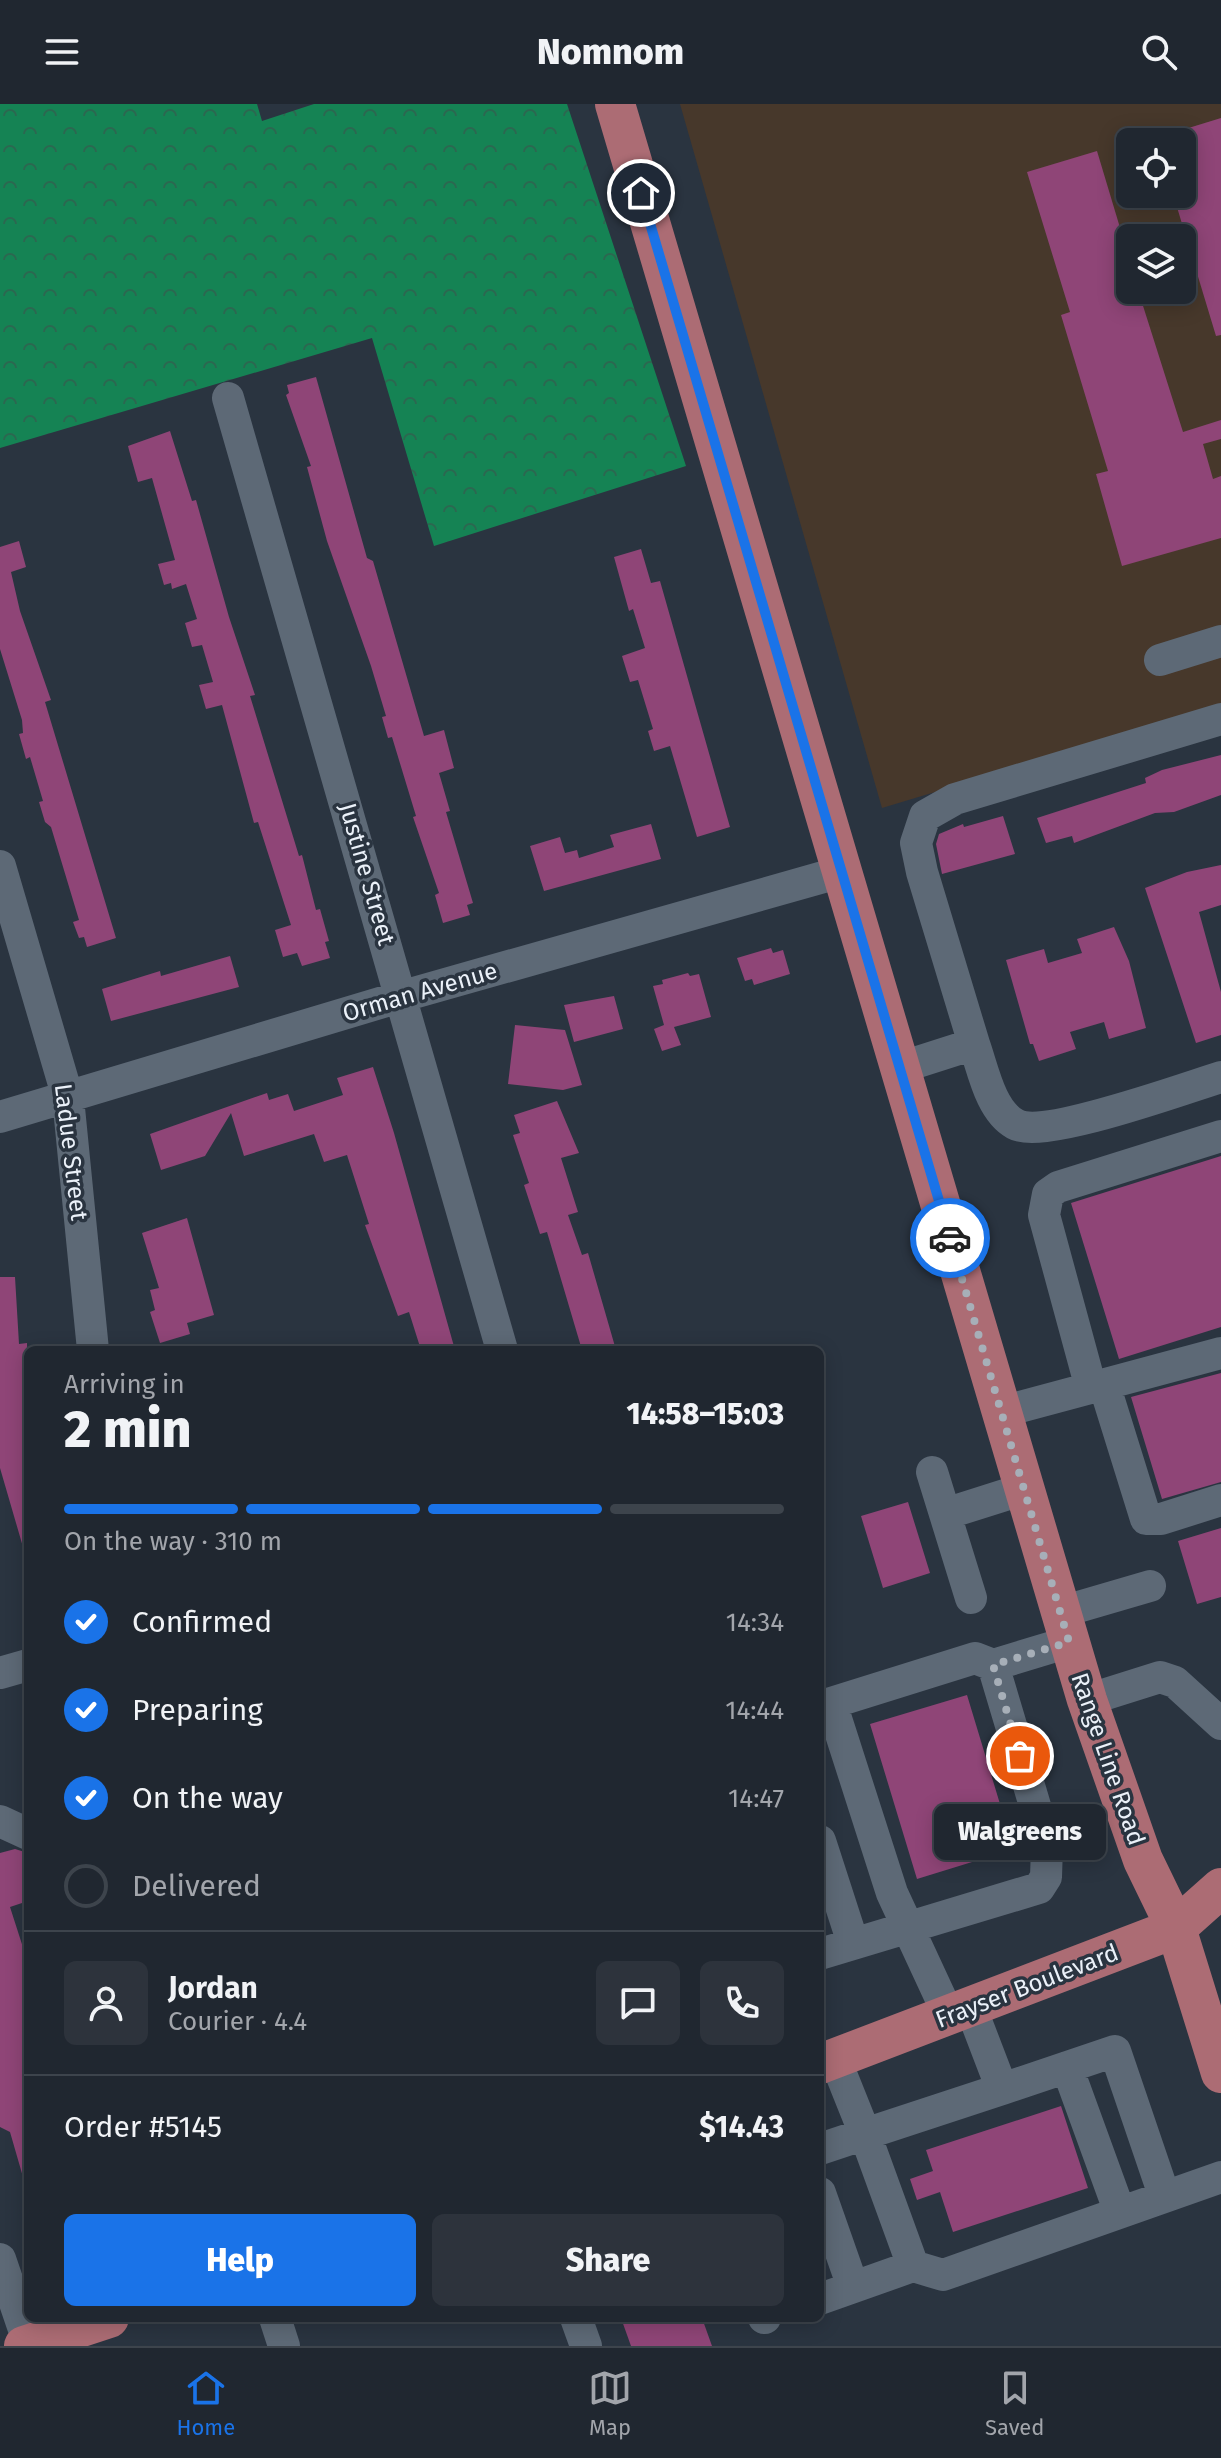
<!DOCTYPE html>
<html lang="en">
<head>
<meta charset="utf-8">
<style>
	:root { --surface:#202730; --page:#2d333c; --text:#f1f3f6; --muted:#a2a5ab; --line:#3d444c; --accent:#1a73e8 }
	body { margin:0; font-family:"Fira Sans",sans-serif; background:var(--page); color:var(--text); height:100vh; display:flex; flex-direction:column; font-size:30px; white-space:nowrap }
	* { box-sizing:border-box; margin:0 }
	p { font-size:26px; color:var(--muted) }
	.icon { flex:none; width:44px; height:44px; fill:none; stroke:currentColor; stroke-width:2; stroke-linecap:round; stroke-linejoin:round }
	.map { position:relative; flex:1; overflow:hidden }
	.drawer { position:absolute; left:24px; top:1242px; width:800px; height:976px; display:flex; flex-direction:column; background:var(--surface); border-radius:12px; box-shadow:0 4px 20px #0003,0 0 0 2px var(--line) }
	.drawer>* { flex:none }
	.fabs { position:absolute; left:1116px; top:24px; display:grid; gap:16px }
	.fabs a { display:grid; place-items:center; width:80px; height:80px; border-radius:12px; background:var(--surface); box-shadow:0 4px 20px #0003,0 0 0 2px var(--line); font-size:40px }
	.pin { position:absolute; display:grid; place-items:center; width:68px; height:68px; color:#fff; margin:-34px; border:4px solid #fff; border-radius:50%; box-shadow:0 2px 8px #0007 }
	.courier { position:absolute; display:grid; place-items:center; width:80px; height:80px; margin:-40px; border:6px solid #1a73e8; border-radius:50%; background:#fff; color:#222; box-shadow:0 2px 10px #0007 }
	.bubble { position:absolute; height:56px; border-radius:12px; background:var(--surface); box-shadow:0 4px 20px #0003,0 0 0 2px var(--line); font-size:26px; font-weight:800; line-height:56px; text-align:center }
	.headline em { font-style:normal; font-weight:800 }
	.headline div { display:flex; flex-direction:column-reverse }
	.headline { display:flex; align-items:center; justify-content:space-between; height:136px; padding:0 40px }
	h1 { font-size:52px; font-weight:800; line-height:60px }
	.bar { display:grid; grid-template-columns:repeat(4,1fr); gap:12px 8px; align-content:center; height:96px; padding:0 40px }
	.bar i { height:10px; border-radius:6px; background:var(--line) }
	.bar .active { background:var(--accent) }
	.bar p { grid-column:span 4 }
	.line { display:flex; align-items:center; gap:20px; padding:0 40px; border-top:2px solid var(--line) }
	.line div { flex:1 }
	.round { display:grid; place-items:center; flex:none; width:84px; height:84px; border-radius:12px; background:var(--page) }
	ol { padding:0 40px; list-style:none }
	li { display:flex; align-items:center; gap:24px; height:88px }
	li p { margin-inline-start:auto }
	li .icon { padding:8px; border-radius:50%; background:var(--accent); color:#fff; stroke-width:4 }
	li:last-child { color:var(--muted) }
	li i { width:44px; height:44px; border:4px solid var(--line); border-radius:50% }
	.cta { display:flex; gap:16px; margin-top:auto; padding:16px 40px }
	.cta a { flex:1; height:92px; border-radius:12px; background:var(--accent); color:#fff; font-size:32px; font-weight:800; line-height:92px; text-align:center }
	.cta a+a { background:var(--page); color:var(--text) }
	header { display:flex; justify-content:space-between; align-items:center; height:104px; padding:0 40px; background:var(--surface); font-size:36px; font-weight:800 }
	.dock { display:flex; justify-content:space-around; align-items:center; height:112px; border-top:2px solid var(--line); background:var(--surface); font-size:22px; color:var(--muted) }
	.dock a { display:grid; justify-items:center; gap:4px }
	.dock .active { color:var(--accent) }
	.map>svg:first-child { display:block }
	.education { fill:#47382b; fill-rule:evenodd }
	.forest { fill:url(#forest-crowns) }
	.building { fill:#8f4577 }
	.lines { fill:none; stroke-linecap:round; stroke-linejoin:round }
	.minor { stroke:#5d6976; stroke-width:32 }
	.major { stroke:#ac6c74; stroke-width:40 }
	.done { stroke:#a7afb8; stroke-width:8; stroke-dasharray:0 14.4 }
	.route { stroke:#1a73e8; stroke-width:10 }
	.labels { text-anchor:middle; stroke-width:7; stroke-linejoin:round; paint-order:stroke }
	.street-label { font-size:24px; fill:#ebf1f9; stroke:#2a3440 }
</style>
</head>
<body>
<header><svg class="icon" aria-label="menu" viewBox="0 0 24 24"><path d="M4 6h16M4 12h16M4 18h16"/></svg>Nomnom<svg class="icon" aria-label="search" viewBox="0 0 24 24"><circle cx="10" cy="10" r="6"/><path d="M15 15l6 6"/></svg></header>
<div class="map">
<svg width="1221" height="2242" viewBox="0 0 1221 2242">
	<defs>
		<pattern id="forest-crowns" width="20" height="18" patternUnits="userSpaceOnUse" patternTransform="scale(2)"><rect width="20" height="18" fill="#158354"/><path d="M2 6a3 3 0 1 1 6 0M12 15a3 3 0 1 1 6 0" fill="none" stroke="#2b6850"/></pattern>
	</defs>
	<rect width="100%" height="100%" fill="#2a3440"/>
	<!-- education -->
	<path class="education" d="M 680,0 L 1221,0 L 1221,602 L 882,704 ZM 1130,38 L 1182,38 L 1182,90 L 1130,90 ZM 1130,134 L 1182,134 L 1182,186 L 1130,186 Z"/>
	<!-- forest -->
	<path class="forest" d="M 0,0 L 257,0 L 262,17 L 314,0 L 567,0 L 686,362 L 434,442 L 372,234 L 0,344 Z"/>
	<!-- building -->
	<path class="building" d="M 1221,14 L 1221,231 L 1216,232 L 1173,90 L 1182,90 L 1182,26 Z
		M 1097,47 L 1130,157 L 1130,186 L 1138,186 L 1183,328 L 1221,316 L 1221,335 L 1203,340 L 1213,375 L 1221,372 L 1221,434 L 1122,462 L 1096,370 L 1108,367 L 1061,211 L 1070,208 L 1027,68 Z
		M 316,273 L 367,454 L 373,457 L 424,632 L 444,626 L 454,664 L 439,669 L 450,707 L 446,708 L 473,799 L 467,801 L 470,811 L 443,819 L 435,791 L 439,789 L 413,713 L 416,712 L 392,633 L 388,634 L 382,613 L 386,612 L 371,562 L 327,437 L 307,363 L 311,362 L 286,291 L 289,289 L 287,281 Z
		M 170,327 L 192,397 L 196,396 L 229,513 L 255,591 L 250,592 L 299,752 L 302,751 L 316,806 L 320,805 L 329,837 L 325,838 L 330,854 L 302,862 L 297,849 L 283,853 L 275,826 L 291,821 L 258,718 L 254,719 L 222,601 L 206,605 L 199,581 L 213,578 L 202,541 L 192,543 L 185,519 L 197,515 L 186,480 L 172,485 L 171,479 L 164,481 L 158,460 L 175,456 L 152,374 L 138,378 L 129,346 L 128,342 Z
		M 19,437 L 26,463 L 11,468 L 20,507 L 51,596 L 45,598 L 116,834 L 87,843 L 84,833 L 79,834 L 73,818 L 79,816 L 51,723 L 45,718 L 39,698 L 43,697 L 30,653 L 26,655 L 19,630 L 23,629 L 22,616 L 0,545 L 0,443 Z
		M 641,445 L 651,479 L 660,477 L 730,723 L 697,733 L 670,642 L 654,647 L 648,627 L 653,625 L 638,576 L 630,578 L 622,552 L 645,544 L 633,505 L 629,507 L 614,453 Z
		M 1221,651 L 1221,691 L 1174,708 L 1155,709 L 1074,739 L 1072,732 L 1046,739 L 1037,714 L 1146,679 L 1145,674 L 1162,666 Z
		M 1003,712 L 1015,750 L 942,770 L 936,740 L 939,730 L 963,720 L 964,723 Z
		M 651,720 L 661,755 L 544,787 L 530,742 L 560,733 L 565,749 L 577,746 L 579,754 L 614,743 L 610,731 Z
		M 1221,761 L 1221,801 L 1199,808 L 1221,888 L 1221,931 L 1196,939 L 1145,784 L 1187,768 Z
		M 1114,823 L 1129,857 L 1146,924 L 1109,935 L 1104,918 L 1070,928 L 1076,945 L 1039,957 L 1033,940 L 1030,940 L 1006,856 L 1044,845 L 1048,859 L 1082,849 L 1077,835 Z
		M 771,844 L 773,849 L 783,846 L 790,870 L 754,881 L 752,875 L 745,877 L 737,854 Z
		M 230,852 L 239,883 L 111,917 L 102,885 L 160,867 L 161,872 Z
		M 688,869 L 690,872 L 699,870 L 711,913 L 674,923 L 681,941 L 662,947 L 654,925 L 664,921 L 653,882 L 663,880 L 662,876 Z
		M 614,892 L 623,925 L 574,938 L 564,901 Z
		M 515,921 L 565,926 L 582,981 L 563,986 L 508,980 Z
		M 373,963 L 394,1029 L 455,1246 L 421,1246 L 409,1208 L 398,1212 L 365,1121 L 369,1120 L 347,1051 L 324,1058 L 314,1030 L 244,1052 L 231,1009 L 205,1052 L 161,1066 L 150,1030 L 267,989 L 269,996 L 288,990 L 294,1007 L 343,991 L 337,974 Z
		M 557,997 L 579,1049 L 561,1054 L 578,1108 L 568,1111 L 582,1151 L 588,1149 L 616,1246 L 582,1246 L 547,1128 L 540,1130 L 524,1081 L 529,1079 L 513,1031 L 520,1029 L 514,1011 Z
		M 1221,1052 L 1221,1223 L 1119,1255 L 1071,1099 Z
		M 187,1114 L 214,1211 L 187,1219 L 190,1230 L 160,1239 L 150,1208 L 155,1206 L 150,1186 L 159,1184 L 142,1129 Z
		M 0,1173 L 15,1173 L 19,1240 L 27,1239 L 28,1442 L 23,1443 L 0,1364 Z
		M 1221,1269 L 1221,1378 L 1162,1395 L 1131,1293 Z
		M 908,1398 L 930,1469 L 883,1484 L 861,1412 Z
		M 1221,1424 L 1221,1493 L 1197,1500 L 1178,1437 Z
		M 967,1591 L 1010,1733 L 998,1750 L 917,1775 L 870,1620 Z
		M 15,1745 L 28,1749 L 28,1797 L 10,1803 L 28,1859 L 28,2072 L 23,2073 L 10,2028 L 0,2023 L 0,1749 Z
		M 1061,2002 L 1088,2084 L 953,2128 L 940,2088 L 917,2096 L 910,2075 L 933,2067 L 926,2046 Z
		M 621,2214 L 702,2214 L 712,2242 L 631,2242 Z"/>
	<g class="lines">
		<!-- minor -->
		<path class="minor" d="M 228,294 L 502,1246
			M 1160,556 L 1221,537
			M 0,762 L 68,994 L 93,1246
			M 974,940 L 922,768 L 916,739 L 925,712 L 955,695 L 1221,615
			M 899,964 L 974,940 C 983,965 990,1006 1015,1020 C 1043,1036 1185,984 1221,973
			M 0,1013 L 403,892 L 841,768
			M 1104,1280 L 1146,1415 L 1161,1415 L 1221,1396
			M 1091,1284 L 1044,1111 L 1048,1090 L 1058,1083 L 1221,1032
			M 1001,1308 L 1221,1249
			M 932,1368 L 945,1410 L 1024,1385
			M 945,1410 L 971,1494
			M 1061,1508 L 1150,1482
			M 0,1569 L 28,1561
			M 1087,1596 L 1160,1573 L 1175,1578 L 1221,1620
			M 831,1599 L 975,1554 L 993,1561
			M 820,1603 L 831,1599 L 892,1789 L 949,1912
			M 0,1717 L 28,1730
			M 820,1737 L 853,1839
			M 820,1850 L 1039,1784 L 1046,1773 L 1047,1742 L 993,1561 L 1069,1538
			M 971,1904 L 1002,1985 L 865,2030 L 913,2162 L 943,2171 L 1221,2073
			M 1067,1963 L 1119,2106
			M 1002,1985 L 1115,1947 L 1164,2091
			M 820,2045 L 865,2030 L 835,1955
			M 820,2089 L 853,2183
			M 0,2155 L 29,2240
			M 820,2195 L 913,2162
			M 275,2214 L 284,2242
			M 576,2214 L 586,2242
			M 764,2214 L 765,2214"/>
		<!-- major -->
		<path class="major" d="M 615,0 L 1087,1596 L 1143,1756 L 1176,1824 L 1221,1969
			M 820,1960 L 1176,1824 L 1221,1784
			M 24,2242 L 109,2214"/>
	</g>
	<g class="lines">
		<!-- done -->
		<path class="done" d="M 950,1134 L 1069,1538 L 993,1561 L 1020,1652"/>
		<!-- route -->
		<path class="route" d="M 641,89 L 950,1134"/>
	</g>
	<g class="labels">
		<!-- street labels -->
		<g class="street-label">
			<text transform="translate(367 770) rotate(74)" y="8">Justine Street</text>
			<text transform="translate(420 888) rotate(-16)" y="8">Orman Avenue</text>
			<text transform="translate(71 1048) rotate(83)" y="8">Ladue Street</text>
			<text transform="translate(1108 1655) rotate(71)" y="8">Range Line Road</text>
			<text transform="translate(1027 1882) rotate(-21)" y="8">Frayser Boulevard</text>
		</g>
	</g>
</svg>
<div class="fabs">
<a><svg class="icon" aria-label="locate" viewBox="0 0 24 24"><circle cx="12" cy="12" r="6"/><path d="M12 2v4M12 18v4M2 12h4M18 12h4"/></svg></a>
<a><svg class="icon" aria-label="layers" viewBox="0 0 24 24"><path d="M12 4l9 5-9 5-9-5zM3 14l9 5 9-5"/></svg></a>
</div>
<div class="pin" style="left:1020px;top:1652px;background:#ea580c"><svg class="icon" aria-label="bag" viewBox="0 0 24 24"><path d="M5 8h14l-1 12H6zM9 8a3 3 0 0 1 6 0"/></svg></div>
<div class="pin" style="left:641px;top:89px;background:#1f2937"><svg class="icon" aria-label="home" viewBox="0 0 24 24"><path d="M3 11l9-7 9 7M6 9v11h12V9"/></svg></div>
<div class="courier" style="left:950px;top:1134px"><svg class="icon" aria-label="car" viewBox="0 0 24 24"><path d="M5 17H2v-5l4-1 3-4h7l3 4 3 1v5h-3M9 17h6M6 11h13"/><circle cx="7" cy="17" r="2"/><circle cx="17" cy="17" r="2"/></svg></div>
<div class="bubble" style="left:934px;top:1700px;width:172px">Walgreens</div>
<section class="drawer">
<div class="headline"><div><h1>2 min</h1><p>Arriving in</p></div><em>14:58–15:03</em></div>
<div class="bar"><i class="active"></i><i class="active"></i><i class="active"></i><i></i><p>On the way · 310 m</p></div>
<ol>
<li><svg class="icon" aria-label="check" viewBox="0 0 24 24"><path d="M5 12l5 5 9-10"/></svg>Confirmed<p>14:34</p></li>
<li><svg class="icon" aria-label="check" viewBox="0 0 24 24"><path d="M5 12l5 5 9-10"/></svg>Preparing<p>14:44</p></li>
<li><svg class="icon" aria-label="check" viewBox="0 0 24 24"><path d="M5 12l5 5 9-10"/></svg>On the way<p>14:47</p></li>
<li><i></i>Delivered</li>
</ol>
<div class="line" style="height:144px"><a class="round"><svg class="icon" aria-label="person" viewBox="0 0 24 24"><circle cx="12" cy="8" r="4"/><path d="M4 21q1-7 8-7t8 7"/></svg></a><div><b>Jordan</b><p>Courier · 4.4</p></div><a class="round"><svg class="icon" aria-label="chat" viewBox="0 0 24 24"><path d="M4 5h16v11H9l-5 4z"/></svg></a><a class="round"><svg class="icon" aria-label="phone" viewBox="0 0 24 24"><path d="M5 4h4l2 5-3 2q2 4 5 5l2-3 5 2v4C11 20 4 13 5 4z"/></svg></a></div>
<div class="line" style="height:104px"><div>Order #5145</div><b>$14.43</b></div>
<div class="cta"><a>Help</a><a>Share</a></div>
</section>
</div>
<nav class="dock">
<a class="active"><svg class="icon" aria-label="home" viewBox="0 0 24 24"><path d="M3 11l9-7 9 7M6 9v11h12V9"/></svg>Home</a>
<a><svg class="icon" aria-label="map" viewBox="0 0 24 24"><path d="M3 6l6-2 6 2 6-2v14l-6 2-6-2-6 2zM9 4v14M15 6v14"/></svg>Map</a>
<a><svg class="icon" aria-label="saved" viewBox="0 0 24 24"><path d="M7 4h10v16l-5-4-5 4z"/></svg>Saved</a>
</nav>
</body>
</html>
